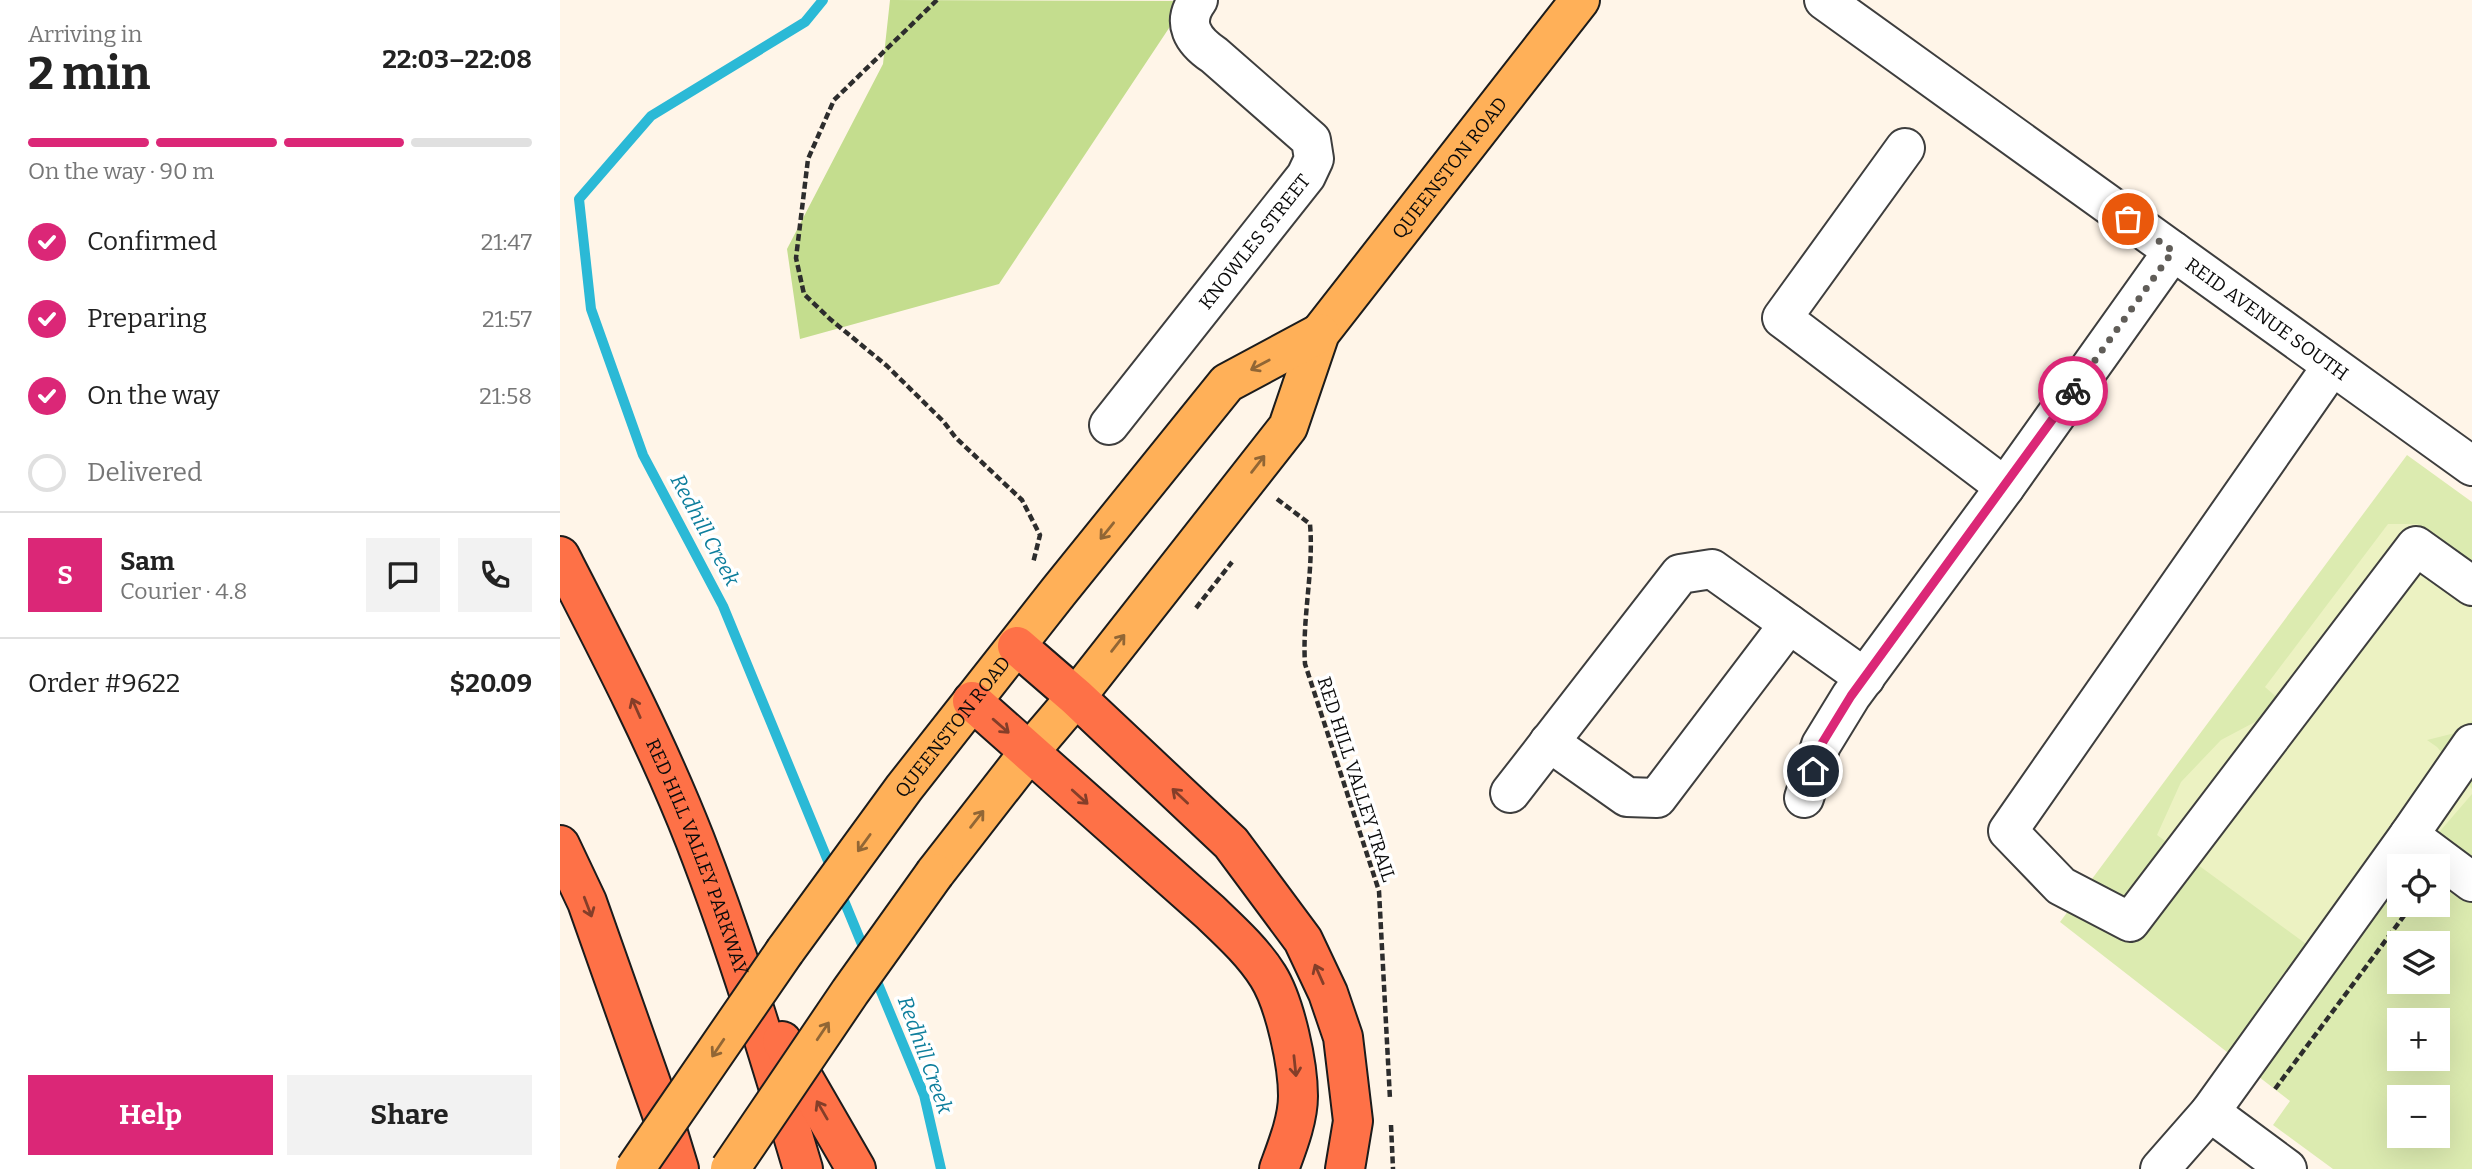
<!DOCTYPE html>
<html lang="en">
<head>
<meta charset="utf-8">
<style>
	:root { --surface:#fff; --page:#f2f2f2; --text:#222; --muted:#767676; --line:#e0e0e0; --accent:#db2777 }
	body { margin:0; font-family:Bitter,serif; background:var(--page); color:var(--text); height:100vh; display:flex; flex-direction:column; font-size:26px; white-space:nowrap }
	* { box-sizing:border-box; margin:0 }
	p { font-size:23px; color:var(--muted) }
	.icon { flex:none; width:38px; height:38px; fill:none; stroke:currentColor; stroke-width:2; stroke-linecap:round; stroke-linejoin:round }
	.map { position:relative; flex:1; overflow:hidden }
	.side { display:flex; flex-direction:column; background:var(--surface); width:560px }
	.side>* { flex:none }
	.fabs { position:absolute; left:1827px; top:854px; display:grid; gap:14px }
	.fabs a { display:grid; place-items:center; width:63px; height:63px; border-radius:0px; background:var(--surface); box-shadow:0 7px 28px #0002; font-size:35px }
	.pin { position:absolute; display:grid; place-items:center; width:60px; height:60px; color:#fff; margin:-30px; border:4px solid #fff; border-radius:50%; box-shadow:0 2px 7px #0007 }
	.courier { position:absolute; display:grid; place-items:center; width:70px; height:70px; margin:-35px; border:5px solid #db2777; border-radius:50%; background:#fff; color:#222; box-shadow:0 2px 9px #0007 }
	.headline em { font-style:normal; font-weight:700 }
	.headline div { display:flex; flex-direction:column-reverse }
	.headline { display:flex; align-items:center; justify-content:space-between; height:119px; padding:0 28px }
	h1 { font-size:46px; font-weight:700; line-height:52px }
	.bar { display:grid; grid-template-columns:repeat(4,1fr); gap:10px 7px; align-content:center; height:84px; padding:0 28px }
	.bar i { height:9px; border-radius:5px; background:var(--line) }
	.bar .current { background:var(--accent) }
	.bar p { grid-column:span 4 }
	.line { display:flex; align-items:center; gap:18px; padding:0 28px; border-top:2px solid var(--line) }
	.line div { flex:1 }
	.round { display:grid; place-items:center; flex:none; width:74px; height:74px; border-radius:0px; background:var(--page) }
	ol { padding:0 28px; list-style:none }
	li { display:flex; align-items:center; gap:21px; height:77px }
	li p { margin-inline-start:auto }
	li .icon { padding:7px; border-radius:50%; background:var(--accent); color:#fff; stroke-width:4 }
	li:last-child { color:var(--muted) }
	li i { width:38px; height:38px; border:4px solid var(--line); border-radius:50% }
	.cta { display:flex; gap:14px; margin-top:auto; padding:14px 28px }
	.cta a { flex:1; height:80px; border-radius:0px; background:var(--accent); color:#fff; font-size:28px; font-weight:700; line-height:80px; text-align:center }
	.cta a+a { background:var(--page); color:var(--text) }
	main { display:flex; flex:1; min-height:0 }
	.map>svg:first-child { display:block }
	.green { fill:#dcebb0; fill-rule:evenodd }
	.forest { fill:#c4dd8e }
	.pitch { fill:#ecf2c2 }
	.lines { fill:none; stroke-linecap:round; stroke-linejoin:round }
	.stream { stroke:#2bb9d6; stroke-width:10 }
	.minor-casing { stroke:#3e3e3e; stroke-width:42 }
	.major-casing { stroke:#1c1c1c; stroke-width:42 }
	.highway-casing { stroke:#1c1c1c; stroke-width:42 }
	.path { stroke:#2d2d2d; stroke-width:4.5; stroke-dasharray:7 3.5; stroke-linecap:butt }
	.minor { stroke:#fff; stroke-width:38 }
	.major { stroke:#ffb058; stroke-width:38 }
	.highway { stroke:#fe7147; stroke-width:38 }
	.major-bridge-casing { stroke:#1c1c1c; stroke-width:42; stroke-linecap:butt }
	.major-bridge { stroke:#ffb058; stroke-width:38 }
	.oneway { stroke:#916635 }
	.oneway2 { stroke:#843e29 }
	.done { stroke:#605d58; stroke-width:7; stroke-dasharray:0 12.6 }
	.route { stroke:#db2777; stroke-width:9 }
	.labels { text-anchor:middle; stroke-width:7; stroke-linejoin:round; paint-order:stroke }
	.street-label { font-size:19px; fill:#0b0b0b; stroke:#fff }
	.water-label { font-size:21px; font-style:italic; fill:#0d7e9c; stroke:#fff }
</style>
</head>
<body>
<main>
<section class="side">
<div class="headline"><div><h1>2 min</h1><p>Arriving in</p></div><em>22:03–22:08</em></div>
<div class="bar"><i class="current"></i><i class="current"></i><i class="current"></i><i></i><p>On the way · 90 m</p></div>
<ol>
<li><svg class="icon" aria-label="check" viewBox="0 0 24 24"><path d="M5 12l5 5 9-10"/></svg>Confirmed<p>21:47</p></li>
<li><svg class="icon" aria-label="check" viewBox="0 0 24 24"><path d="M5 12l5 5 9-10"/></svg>Preparing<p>21:57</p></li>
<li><svg class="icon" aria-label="check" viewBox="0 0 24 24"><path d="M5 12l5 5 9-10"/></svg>On the way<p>21:58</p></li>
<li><i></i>Delivered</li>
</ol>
<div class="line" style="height:126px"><b class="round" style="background:var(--accent);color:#fff">S</b><div><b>Sam</b><p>Courier · 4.8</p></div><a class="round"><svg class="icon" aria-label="chat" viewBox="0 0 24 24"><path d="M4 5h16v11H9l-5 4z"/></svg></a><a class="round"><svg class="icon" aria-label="phone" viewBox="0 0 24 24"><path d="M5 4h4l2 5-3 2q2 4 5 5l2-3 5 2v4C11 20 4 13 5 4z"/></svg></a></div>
<div class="line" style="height:91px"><div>Order #9622</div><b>$20.09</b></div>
<div class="cta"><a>Help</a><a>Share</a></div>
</section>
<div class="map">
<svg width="1912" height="1169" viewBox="0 0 1912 1169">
	<rect width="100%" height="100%" fill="#fff5e8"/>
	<!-- green -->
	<path class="green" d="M 1847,455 L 1912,502 L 1912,1169 L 1773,1169 L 1713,1125 L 1730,1101 L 1500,922 ZM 1839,866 L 1878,866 L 1878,905 L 1839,905 ZM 1839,943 L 1878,943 L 1878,982 L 1839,982 ZM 1839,1020 L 1878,1020 L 1878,1059 L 1839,1059 ZM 1839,1097 L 1878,1097 L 1878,1136 L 1839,1136 Z"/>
	<!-- forest -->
	<path class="forest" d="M 330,0 L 627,1 L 439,284 L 240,339 L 227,249 L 323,64 Z"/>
	<!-- pitch -->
	<path class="pitch" d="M 1828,524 L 1857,524 L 1912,561 L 1912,721 L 1895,733 L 1867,740 L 1877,747 L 1912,789 L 1912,794 L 1850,866 L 1839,866 L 1753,949 L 1597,835 L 1621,782 L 1661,740 L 1712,713 L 1731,710 L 1705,687 Z"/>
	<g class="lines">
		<!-- stream -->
		<path class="stream" d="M 263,0 L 245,22 L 91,116 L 19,199 L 31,309 L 83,455 L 163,606 L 273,873
			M 280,891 L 306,954
			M 313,972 L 364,1095 L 381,1169"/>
		<defs>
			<g id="minor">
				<path id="s1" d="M 1264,0 L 1912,466"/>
				<path d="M 1345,148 L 1222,318 L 1445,487"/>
				<path d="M 1772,366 L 1448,831 L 1501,886 L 1570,922 L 1856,546 L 1912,586"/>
				<path id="s2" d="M 549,425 L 746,176 L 754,159 L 751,140 L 654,55 C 633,41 621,23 638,0"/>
				<path d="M 989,742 L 1067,797 L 1097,798 L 1229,624"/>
				<path d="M 950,793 L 1120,574 L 1152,569 L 1305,678"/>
				<path d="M 1244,798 L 1261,745 L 1291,696 L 1445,487 L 1613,251"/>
				<path d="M 1849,835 L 1912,744"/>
				<path d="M 1650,1112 L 1849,835 L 1912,882"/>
				<path d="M 1600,1169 L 1650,1112 L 1727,1169"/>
			</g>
			<g id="major">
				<path id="s3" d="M 375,873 L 470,751 L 516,697 L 728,427 L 760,333 L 1020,0"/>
				<path id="s4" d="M 225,951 L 344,788 L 499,591 L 667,383 L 760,333"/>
			</g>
			<g id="highway">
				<path id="s5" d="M 0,556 C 48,649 97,743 135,840 C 177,948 210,1058 243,1169"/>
				<path d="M 457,646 L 516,697 L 671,843 L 743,940 L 768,993 L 783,1037 L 793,1121 L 785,1169"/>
				<path d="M 412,701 L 650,912 C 671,932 693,952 708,976 C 725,1003 738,1064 738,1096 C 738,1120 727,1147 719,1169"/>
				<path d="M 0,845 L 27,902 L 104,1120 L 119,1169"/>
				<path d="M 222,1041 L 296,1169"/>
			</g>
		</defs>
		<!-- minor casing -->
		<use href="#minor" class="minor-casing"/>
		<!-- major casing -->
		<use href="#major" class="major-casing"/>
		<!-- highway casing -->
		<use href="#highway" class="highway-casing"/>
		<!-- path -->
		<path class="path" d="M 377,0 L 274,100 L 248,159 L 236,258 L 244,294 L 270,319 L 327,366 L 383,421 L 396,438 L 462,500 L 480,535 L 473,563
			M 717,499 L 750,524 C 754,571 742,617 745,664 L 819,891 L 830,1099
			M 636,608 L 672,562
			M 1715,1089 L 1852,905
			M 831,1125 L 833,1169"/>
		<!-- minor -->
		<use href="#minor" class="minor"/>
		<!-- major -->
		<use href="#major" class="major"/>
		<!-- highway -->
		<use href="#highway" class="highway"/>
		<defs>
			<path id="major-bridge" d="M 75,1169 L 225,951
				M 170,1169 L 290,992 L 375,873"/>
		</defs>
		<!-- major-bridge casing -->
		<use href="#major-bridge" class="major-bridge-casing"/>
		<!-- major-bridge -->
		<use href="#major-bridge" class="major-bridge"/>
	</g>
	<!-- one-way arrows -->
	<defs><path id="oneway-shaft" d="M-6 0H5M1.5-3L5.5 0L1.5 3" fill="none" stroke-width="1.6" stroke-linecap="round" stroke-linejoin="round" transform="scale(1.75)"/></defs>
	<g class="oneway">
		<use href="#oneway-shaft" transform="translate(700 365) rotate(152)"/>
		<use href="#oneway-shaft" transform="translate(698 464) rotate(-52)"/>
		<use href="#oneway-shaft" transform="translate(547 531) rotate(129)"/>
		<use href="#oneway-shaft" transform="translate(558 643) rotate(-52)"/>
		<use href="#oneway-shaft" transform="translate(417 819) rotate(-52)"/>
		<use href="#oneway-shaft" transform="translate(304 843) rotate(126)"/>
		<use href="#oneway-shaft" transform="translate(263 1031) rotate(-56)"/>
		<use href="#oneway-shaft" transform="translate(158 1048) rotate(124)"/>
	</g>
	<g class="oneway2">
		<use href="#oneway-shaft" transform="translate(76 708) rotate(-114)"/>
		<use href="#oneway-shaft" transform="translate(441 726) rotate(41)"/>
		<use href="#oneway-shaft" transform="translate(620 796) rotate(-137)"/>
		<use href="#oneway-shaft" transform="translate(520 797) rotate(42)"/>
		<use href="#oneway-shaft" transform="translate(28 907) rotate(69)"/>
		<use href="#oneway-shaft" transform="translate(759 974) rotate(-114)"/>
		<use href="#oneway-shaft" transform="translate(735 1066) rotate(84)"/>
		<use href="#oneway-shaft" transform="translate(262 1110) rotate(-120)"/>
	</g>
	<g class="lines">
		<!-- done -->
		<path class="done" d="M 1513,391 L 1613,251 L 1568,219"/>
		<!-- route -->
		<path class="route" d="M 1253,771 L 1261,745 L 1291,696 L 1513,391"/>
	</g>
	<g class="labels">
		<!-- street labels -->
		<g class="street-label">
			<text dy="7" stroke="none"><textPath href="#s3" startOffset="878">QUEENSTON ROAD</textPath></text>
			<text dy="7" stroke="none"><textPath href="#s2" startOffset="234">KNOWLES STREET</textPath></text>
			<text dy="7" stroke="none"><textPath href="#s1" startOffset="546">REID AVENUE SOUTH</textPath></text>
			<text dy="7" stroke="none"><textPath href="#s4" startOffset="280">QUEENSTON ROAD</textPath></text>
			<text transform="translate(797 779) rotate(72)" y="7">RED HILL VALLEY TRAIL</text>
			<text dy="7" stroke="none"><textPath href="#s5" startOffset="331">RED HILL VALLEY PARKWAY</textPath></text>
		</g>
		<!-- water labels -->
		<g class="water-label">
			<text transform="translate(145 530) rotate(62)" y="7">Redhill Creek</text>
			<text transform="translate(365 1055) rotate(70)" y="7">Redhill Creek</text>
		</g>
	</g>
</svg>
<div class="fabs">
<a><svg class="icon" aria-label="locate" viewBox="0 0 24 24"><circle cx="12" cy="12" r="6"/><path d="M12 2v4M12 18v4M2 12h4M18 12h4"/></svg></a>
<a><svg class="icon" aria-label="layers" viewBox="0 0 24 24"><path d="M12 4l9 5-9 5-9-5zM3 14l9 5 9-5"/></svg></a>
<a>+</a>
<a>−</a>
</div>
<div class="pin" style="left:1568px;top:219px;background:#ea580c"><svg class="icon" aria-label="bag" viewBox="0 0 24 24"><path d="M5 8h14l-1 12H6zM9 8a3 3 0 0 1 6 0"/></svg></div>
<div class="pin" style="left:1253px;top:771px;background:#1f2937"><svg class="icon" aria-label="home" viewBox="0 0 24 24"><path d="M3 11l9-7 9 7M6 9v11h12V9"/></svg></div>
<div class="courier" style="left:1513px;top:391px"><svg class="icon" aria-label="bike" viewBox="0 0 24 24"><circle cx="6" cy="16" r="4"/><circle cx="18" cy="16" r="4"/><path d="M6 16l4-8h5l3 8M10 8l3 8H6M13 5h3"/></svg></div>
</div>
</main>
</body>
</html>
